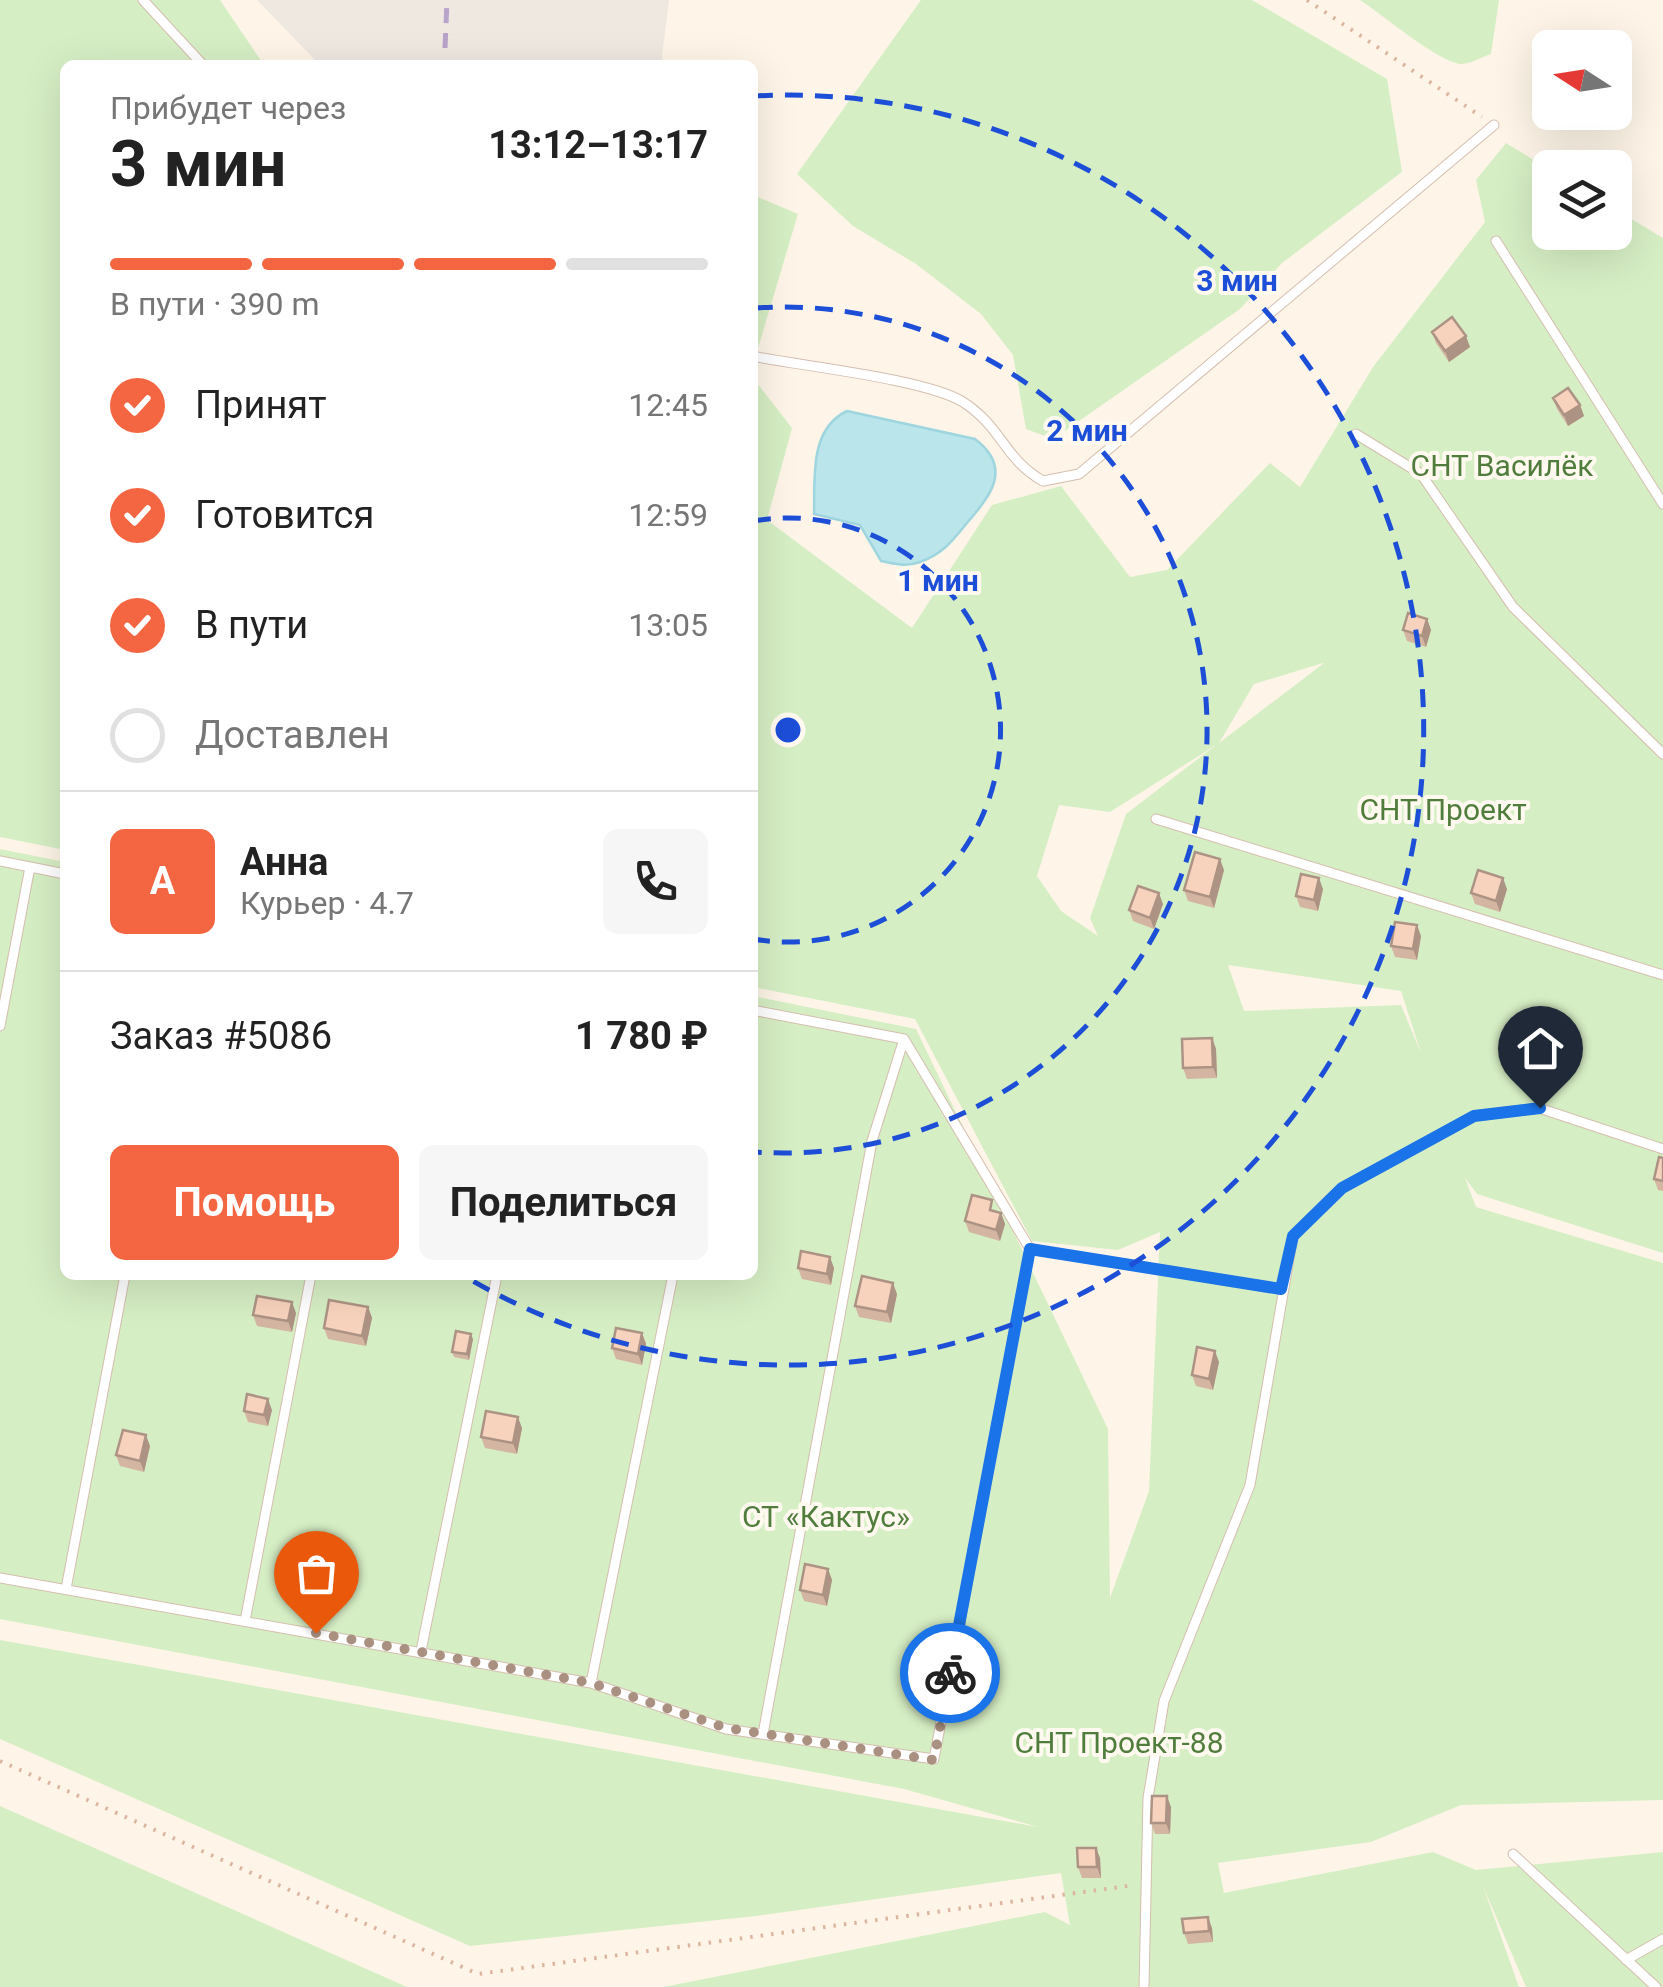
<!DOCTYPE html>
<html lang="ru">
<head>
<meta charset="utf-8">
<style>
	:root { --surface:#fff; --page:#f6f6f6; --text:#222; --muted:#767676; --line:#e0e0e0; --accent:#f46642 }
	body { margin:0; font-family:Roboto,sans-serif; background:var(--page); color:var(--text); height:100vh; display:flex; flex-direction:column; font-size:38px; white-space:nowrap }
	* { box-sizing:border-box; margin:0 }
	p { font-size:32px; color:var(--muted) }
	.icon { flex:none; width:55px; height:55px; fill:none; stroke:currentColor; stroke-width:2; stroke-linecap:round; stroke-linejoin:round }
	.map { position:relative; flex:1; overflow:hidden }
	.drawer { position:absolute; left:60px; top:60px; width:698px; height:1220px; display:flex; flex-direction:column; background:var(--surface); border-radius:15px; box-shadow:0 10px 40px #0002 }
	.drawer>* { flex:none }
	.needle { width:65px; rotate:282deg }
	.buttons { position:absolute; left:1532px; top:30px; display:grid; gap:20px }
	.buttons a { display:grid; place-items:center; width:100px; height:100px; border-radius:15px; background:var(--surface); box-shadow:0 10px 40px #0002; font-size:50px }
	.pin { position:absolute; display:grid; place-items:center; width:85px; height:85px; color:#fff; margin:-102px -42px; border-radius:50% 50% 50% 0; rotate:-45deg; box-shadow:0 0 10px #0007 }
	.pin .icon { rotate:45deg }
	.courier { position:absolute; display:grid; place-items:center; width:100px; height:100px; margin:-50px; border:8px solid #1a73e8; border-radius:50%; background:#fff; color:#222; box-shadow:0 2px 12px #0007 }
	.summary em { font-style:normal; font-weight:700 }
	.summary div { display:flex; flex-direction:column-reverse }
	.summary { display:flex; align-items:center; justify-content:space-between; height:170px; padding:0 50px }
	h1 { font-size:65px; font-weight:700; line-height:75px }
	.bar { display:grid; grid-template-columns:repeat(4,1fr); gap:15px 10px; align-content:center; height:120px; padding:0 50px }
	.bar i { height:12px; border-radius:8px; background:var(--line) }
	.bar .selected { background:var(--accent) }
	.bar p { grid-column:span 4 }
	.line { display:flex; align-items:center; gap:25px; padding:0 50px; border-top:2px solid var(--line) }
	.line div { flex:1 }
	.round { display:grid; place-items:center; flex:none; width:105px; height:105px; border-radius:15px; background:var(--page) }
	ol { padding:0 50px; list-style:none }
	li { display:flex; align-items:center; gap:30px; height:110px }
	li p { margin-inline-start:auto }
	li .icon { padding:10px; border-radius:50%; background:var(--accent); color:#fff; stroke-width:4 }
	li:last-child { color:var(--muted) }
	li i { width:55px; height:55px; border:5px solid var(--line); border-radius:50% }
	.action { display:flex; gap:20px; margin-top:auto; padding:20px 50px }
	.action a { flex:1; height:115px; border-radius:15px; background:var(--accent); color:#fff; font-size:40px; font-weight:700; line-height:115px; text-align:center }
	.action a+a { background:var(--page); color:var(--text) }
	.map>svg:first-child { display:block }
	.industrial { fill:#efe8e1 }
	.green { fill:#d6eec4; fill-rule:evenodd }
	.water { fill:#b9e5eb; stroke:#9ed5de; stroke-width:2.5 }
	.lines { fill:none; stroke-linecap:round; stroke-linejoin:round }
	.service-casing { stroke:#d5beaf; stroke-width:11 }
	.path { stroke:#ddb59f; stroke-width:4; stroke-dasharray:2.5 8; stroke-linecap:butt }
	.service { stroke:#fff; stroke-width:9 }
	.rail { stroke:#b8a3cb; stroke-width:5; stroke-dasharray:15 10; stroke-linecap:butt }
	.wall { fill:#d4b5a2 }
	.shaded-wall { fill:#ad9384 }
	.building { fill:#f7d2bc; stroke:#ad9384; stroke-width:2.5 }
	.done { stroke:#aa9080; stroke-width:10; stroke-dasharray:0 18 }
	.route { stroke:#1a73e8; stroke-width:12 }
	.ring { fill:none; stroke:#1d4ed8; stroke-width:5; stroke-dasharray:18 12 }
	.labels { text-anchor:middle; stroke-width:8; stroke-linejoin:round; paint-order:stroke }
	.park-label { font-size:30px; fill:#517d3c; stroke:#fff9f0 }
	.centre { fill:#1d4ed8; stroke:#fff9f0; stroke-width:5 }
	.ring-label { font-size:30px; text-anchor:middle; font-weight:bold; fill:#1d4ed8; stroke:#fff9f0; stroke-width:8; stroke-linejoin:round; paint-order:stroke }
</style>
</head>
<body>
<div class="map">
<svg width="1663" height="1987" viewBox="0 0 1663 1987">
	<rect width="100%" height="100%" fill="#fef5e8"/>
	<!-- industrial -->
	<path class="industrial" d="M 257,0 L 669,0 L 661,65 L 320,65 Z"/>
	<!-- green -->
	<path class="green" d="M 0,0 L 220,0 L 264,65 L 65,65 L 65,850 L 0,837 Z
		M 921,0 L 1252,0 L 1387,79 L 1402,172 L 1282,263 L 1240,309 L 1053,439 L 1026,429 L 1013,355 L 981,314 L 916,264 L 853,226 L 797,174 Z
		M 1360,0 L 1499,0 L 1491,54 C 1482,57 1470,64 1461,64 C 1438,62 1383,15 1360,0 Z
		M 1506,143 L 1550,170 L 1550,232 L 1615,232 L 1615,209 L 1663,238 L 1663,1253 L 1477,1194 L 1465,1178 L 1476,1207 L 1663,1263 L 1663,1800 L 1461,1805 L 1371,1842 L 1218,1863 L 1224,1893 L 1433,1852 L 1476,1870 L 1663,1852 L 1663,1987 L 1526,1987 L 1483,1886 L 1519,1987 L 663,1987 L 1045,1912 L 1070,1925 L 1061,1873 L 756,1916 L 470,1946 L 0,1739 L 0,1640 L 1038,1827 L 904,1789 L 0,1619 L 0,849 L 65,862 L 65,1275 L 752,1275 L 753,996 L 916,1029 L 1108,1429 L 1110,1598 L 1149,1491 L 1160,1232 L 1118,1250 L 1032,1241 L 915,1019 L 753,987 L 753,378 L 792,428 L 767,520 L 912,628 L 992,505 L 1061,486 L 1130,577 L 1167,570 L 1270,463 L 1300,487 L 1373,367 L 1485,222 L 1476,180 ZM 1323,663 L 1324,663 L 1219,743 L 1254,684 ZM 1216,745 L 1126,814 L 1090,918 L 1098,936 L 1061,911 L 1037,876 L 1059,805 L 1110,812 ZM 1228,965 L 1401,991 L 1421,1053 L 1401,1005 L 1244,1011 Z
		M 753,195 L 798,214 L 753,365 Z
		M 0,1806 L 407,1987 L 0,1987 Z"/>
	<!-- water -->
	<path class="water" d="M 847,411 L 975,439 C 1013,468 991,495 967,523 C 952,541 943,554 920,562 C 907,567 894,564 881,561 L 860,525 L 814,514 C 815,478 809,429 847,411 Z"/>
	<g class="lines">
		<defs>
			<path id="service" d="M 143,0 L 203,65
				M 1496,241 L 1663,504
				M 752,356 C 801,366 926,379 963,402 C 1002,427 1004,459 1043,481 L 1079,474 L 1494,125
				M 1356,434 L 1421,474 L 1513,607 L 1663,754
				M 1156,819 L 1663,975
				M 0,861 L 65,874
				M 0,1026 L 30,867
				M 1030,1249 L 1281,1289
				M 0,1578 L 591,1683 L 726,1729 L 934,1759 L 1030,1249 L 904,1039 L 752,1010
				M 66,1589 L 125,1275
				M 245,1621 L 311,1275
				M 421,1651 L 497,1275
				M 591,1683 L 673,1275
				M 763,1734 L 872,1141 L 904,1039
				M 1513,1854 L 1656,1987
				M 1626,1960 L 1663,1939
				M 1144,1987 L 1148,1798 L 1164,1701 L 1250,1485 L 1293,1236 L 1342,1188 L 1474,1116 L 1539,1108 L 1663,1149"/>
		</defs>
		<!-- service casing -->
		<use href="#service" class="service-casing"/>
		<!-- path -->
		<path class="path" d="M 1307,0 L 1482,117
			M 0,1761 L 478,1974 L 1135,1885"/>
		<!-- service -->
		<use href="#service" class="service"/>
		<!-- rail -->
		<path class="rail" d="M 445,48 L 447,0"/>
	</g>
	<!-- wall -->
	<path class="wall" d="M 1432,332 L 1470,347 L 1449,362 L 1436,343 Z
		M 1553,398 L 1580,405 L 1584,416 L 1568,426 L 1557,409 Z
		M 1427,619 L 1431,630 L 1426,647 L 1407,641 L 1403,630 Z
		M 1224,870 L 1214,908 L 1188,901 L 1184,890 Z
		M 1323,889 L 1318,911 L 1300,907 L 1296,896 Z
		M 1507,889 L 1500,912 L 1475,904 L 1471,893 Z
		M 1163,904 L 1154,929 L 1133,921 L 1129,910 Z
		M 1421,936 L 1417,960 L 1395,957 L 1391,946 Z
		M 1212,1038 L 1216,1049 L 1217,1078 L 1187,1079 L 1183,1068 Z
		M 1663,1158 L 1663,1191 L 1658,1190 L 1654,1179 Z
		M 996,1212 L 1001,1213 L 1005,1224 L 1000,1241 L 969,1232 L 965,1221 Z
		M 798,1268 L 834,1268 L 831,1285 L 802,1279 Z
		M 897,1294 L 891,1323 L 859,1317 L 855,1306 Z
		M 368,1307 L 372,1318 L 366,1346 L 328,1339 L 324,1328 Z
		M 296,1313 L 292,1332 L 257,1326 L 253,1315 Z
		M 642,1333 L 646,1344 L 642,1365 L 616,1359 L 612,1348 Z
		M 473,1339 L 469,1360 L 454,1357 L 452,1352 Z
		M 1219,1362 L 1213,1390 L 1196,1386 L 1192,1375 Z
		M 272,1410 L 268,1426 L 248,1422 L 244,1411 Z
		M 522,1428 L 517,1454 L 485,1448 L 481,1437 Z
		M 150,1446 L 144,1472 L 120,1466 L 116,1455 Z
		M 828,1569 L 832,1580 L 827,1606 L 804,1601 L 800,1590 Z
		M 1171,1807 L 1170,1834 L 1155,1834 L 1151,1823 Z
		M 1096,1848 L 1100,1858 L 1101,1878 L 1082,1878 L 1078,1867 Z
		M 1212,1928 L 1213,1942 L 1188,1944 L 1184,1933 Z"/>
	<!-- shaded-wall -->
	<path class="shaded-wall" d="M 1466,336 L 1470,347 L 1449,362 L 1445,351 Z
		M 1580,405 L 1584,416 L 1568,426 L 1564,415 Z
		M 1427,619 L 1431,630 L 1426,647 L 1422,636 Z
		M 1220,859 L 1224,870 L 1214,908 L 1210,897 Z
		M 1319,878 L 1323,889 L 1318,911 L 1314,900 Z
		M 1503,878 L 1507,889 L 1500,912 L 1496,901 Z
		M 1159,893 L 1163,904 L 1154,929 L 1150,918 Z
		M 1417,925 L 1421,936 L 1417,960 L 1413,949 Z
		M 1212,1038 L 1216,1049 L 1217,1078 L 1213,1067 Z
		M 1001,1213 L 1005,1224 L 1000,1241 L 996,1230 Z
		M 830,1257 L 834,1268 L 831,1285 L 827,1274 Z
		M 893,1283 L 897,1294 L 891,1323 L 887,1312 Z
		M 292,1302 L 296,1313 L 292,1332 L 288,1321 Z
		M 368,1307 L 372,1318 L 366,1346 L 362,1336 Z
		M 642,1333 L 646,1344 L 642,1365 L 638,1354 Z
		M 471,1334 L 473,1339 L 469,1360 L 467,1354 Z
		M 1215,1351 L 1219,1362 L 1213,1390 L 1209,1379 Z
		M 268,1399 L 272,1410 L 268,1426 L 264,1415 Z
		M 518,1417 L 522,1428 L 517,1454 L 513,1443 Z
		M 146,1435 L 150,1446 L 144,1472 L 140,1461 Z
		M 828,1569 L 832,1580 L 827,1606 L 823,1595 Z
		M 1167,1796 L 1171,1807 L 1170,1834 L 1166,1823 Z
		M 1096,1848 L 1100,1858 L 1101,1878 L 1097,1867 Z
		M 1208,1917 L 1212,1928 L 1213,1942 L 1209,1931 Z"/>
	<!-- building -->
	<path class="building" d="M 1452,317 L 1466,336 L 1445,351 L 1432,332 Z
		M 1568,388 L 1580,405 L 1564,415 L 1553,398 Z
		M 1408,613 L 1427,619 L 1422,636 L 1403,630 Z
		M 1195,852 L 1220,859 L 1210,897 L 1184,890 Z
		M 1478,870 L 1503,878 L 1496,901 L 1471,893 Z
		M 1301,874 L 1319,878 L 1314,900 L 1296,896 Z
		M 1138,886 L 1159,893 L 1150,918 L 1129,910 Z
		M 1395,922 L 1417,925 L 1413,949 L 1391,946 Z
		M 1212,1038 L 1213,1067 L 1183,1068 L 1182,1039 Z
		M 1659,1157 L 1663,1158 L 1663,1181 L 1654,1179 Z
		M 972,1195 L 992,1200 L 990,1210 L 1001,1213 L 996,1230 L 965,1221 Z
		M 801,1251 L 830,1257 L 827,1274 L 798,1268 Z
		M 862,1276 L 893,1283 L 887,1312 L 855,1306 Z
		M 257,1296 L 292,1302 L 288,1321 L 253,1315 Z
		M 329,1300 L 368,1307 L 362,1336 L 324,1328 Z
		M 616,1328 L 642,1333 L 638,1354 L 612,1348 Z
		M 456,1331 L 471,1334 L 467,1354 L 452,1352 Z
		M 1197,1347 L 1215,1351 L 1209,1379 L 1192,1375 Z
		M 247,1394 L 268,1399 L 264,1415 L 244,1411 Z
		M 486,1411 L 518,1417 L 513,1443 L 481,1437 Z
		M 123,1430 L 146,1435 L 140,1461 L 116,1455 Z
		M 805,1564 L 828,1569 L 823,1595 L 800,1590 Z
		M 1152,1796 L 1167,1796 L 1166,1823 L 1151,1823 Z
		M 1077,1848 L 1096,1848 L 1097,1867 L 1078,1867 Z
		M 1208,1917 L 1209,1931 L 1184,1933 L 1182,1919 Z"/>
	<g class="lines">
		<!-- done -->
		<path class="done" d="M 316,1633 L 591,1683 L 726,1728 L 934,1760 L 950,1673"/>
		<!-- route -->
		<path class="route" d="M 950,1673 L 1030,1249 L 1281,1289 L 1293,1236 L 1342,1188 L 1474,1116 L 1540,1108"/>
	</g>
	<!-- distance rings -->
	<g class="ring">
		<path d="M753 521A212 212 0 1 1 753 939"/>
		<path d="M755 308A423 423 0 1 1 755 1152"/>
		<path d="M755 96A635 635 0 1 1 466 1277"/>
	</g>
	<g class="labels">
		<!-- park labels -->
		<g class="park-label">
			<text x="1502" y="476">СНТ Василёк</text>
			<text x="1443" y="820">СНТ Проект</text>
			<text x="826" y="1527">СТ «Кактус»</text>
			<text x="1119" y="1753">СНТ Проект-88</text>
		</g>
	</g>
	<circle cx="788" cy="730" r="15" class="centre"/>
	<g class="ring-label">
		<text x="1237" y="291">3 мин</text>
		<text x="1087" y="441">2 мин</text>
		<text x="938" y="591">1 мин</text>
	</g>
</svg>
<div class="buttons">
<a><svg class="needle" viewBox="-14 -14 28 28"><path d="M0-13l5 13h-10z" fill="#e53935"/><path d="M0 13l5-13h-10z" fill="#767676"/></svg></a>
<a><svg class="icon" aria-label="layers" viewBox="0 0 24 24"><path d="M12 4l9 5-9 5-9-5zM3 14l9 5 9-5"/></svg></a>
</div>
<div class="pin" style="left:316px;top:1633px;background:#ea580c"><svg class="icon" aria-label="bag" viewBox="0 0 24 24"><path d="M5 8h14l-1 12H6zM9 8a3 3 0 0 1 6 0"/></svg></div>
<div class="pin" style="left:1540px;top:1108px;background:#1f2937"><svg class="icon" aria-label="home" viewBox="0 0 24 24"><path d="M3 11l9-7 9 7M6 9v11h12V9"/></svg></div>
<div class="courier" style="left:950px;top:1673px"><svg class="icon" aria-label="bike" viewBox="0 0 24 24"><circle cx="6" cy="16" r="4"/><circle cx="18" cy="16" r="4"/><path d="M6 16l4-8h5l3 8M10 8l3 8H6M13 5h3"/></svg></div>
<section class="drawer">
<div class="summary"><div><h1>3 мин</h1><p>Прибудет через</p></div><em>13:12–13:17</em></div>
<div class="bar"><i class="selected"></i><i class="selected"></i><i class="selected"></i><i></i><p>В пути · 390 m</p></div>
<ol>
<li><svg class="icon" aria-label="check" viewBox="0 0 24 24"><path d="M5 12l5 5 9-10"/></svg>Принят<p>12:45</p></li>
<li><svg class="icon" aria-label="check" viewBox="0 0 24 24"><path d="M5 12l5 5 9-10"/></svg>Готовится<p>12:59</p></li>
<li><svg class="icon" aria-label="check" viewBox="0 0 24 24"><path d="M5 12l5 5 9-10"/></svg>В пути<p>13:05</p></li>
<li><i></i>Доставлен</li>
</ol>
<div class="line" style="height:180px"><b class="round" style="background:var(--accent);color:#fff">А</b><div><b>Анна</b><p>Курьер · 4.7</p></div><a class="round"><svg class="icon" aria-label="phone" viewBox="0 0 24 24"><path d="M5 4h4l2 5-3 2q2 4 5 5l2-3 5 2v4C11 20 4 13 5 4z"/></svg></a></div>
<div class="line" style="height:130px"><div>Заказ #5086</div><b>1 780 ₽</b></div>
<div class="action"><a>Помощь</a><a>Поделиться</a></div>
</section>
</div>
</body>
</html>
